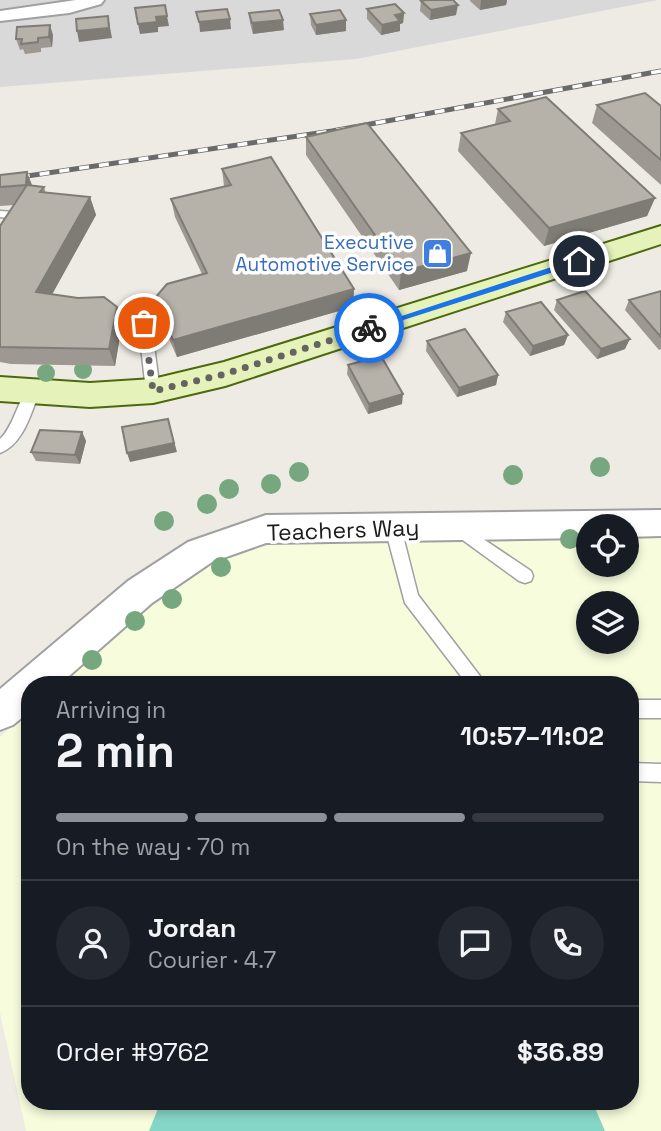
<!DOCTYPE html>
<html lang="en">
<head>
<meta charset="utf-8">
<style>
	:root { --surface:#171b24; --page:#242831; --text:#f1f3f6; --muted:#9ea1a6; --line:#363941; --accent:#8c9099 }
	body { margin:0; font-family:"Space Grotesk",sans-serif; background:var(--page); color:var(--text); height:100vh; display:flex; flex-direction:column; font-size:26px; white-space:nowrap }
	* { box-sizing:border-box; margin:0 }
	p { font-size:23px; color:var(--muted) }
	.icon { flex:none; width:38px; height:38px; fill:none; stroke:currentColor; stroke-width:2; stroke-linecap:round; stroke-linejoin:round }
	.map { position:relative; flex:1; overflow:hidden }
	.details { position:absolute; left:21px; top:676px; width:618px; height:434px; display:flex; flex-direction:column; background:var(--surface); border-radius:28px; box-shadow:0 4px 10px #0003 }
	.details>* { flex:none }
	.controls { position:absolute; left:576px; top:514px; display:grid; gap:14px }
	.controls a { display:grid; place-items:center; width:63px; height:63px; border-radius:50%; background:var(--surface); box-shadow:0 4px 10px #0003; font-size:35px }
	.pin { position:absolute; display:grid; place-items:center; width:60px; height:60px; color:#fff; margin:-30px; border:4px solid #fff; border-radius:50%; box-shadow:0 2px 7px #0007 }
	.courier { position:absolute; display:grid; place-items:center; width:70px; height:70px; margin:-35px; border:5px solid #1a73e8; border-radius:50%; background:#fff; color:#222; box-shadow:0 2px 9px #0007 }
	.overview em { font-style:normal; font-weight:600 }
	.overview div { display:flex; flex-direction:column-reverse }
	.overview { display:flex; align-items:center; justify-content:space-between; height:119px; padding:0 35px }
	h1 { font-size:46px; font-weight:600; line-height:52px }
	.bar { display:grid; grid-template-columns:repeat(4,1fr); gap:10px 7px; align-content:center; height:84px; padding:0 35px }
	.bar i { height:9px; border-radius:5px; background:var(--line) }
	.bar .selected { background:var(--accent) }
	.bar p { grid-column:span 4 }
	.line { display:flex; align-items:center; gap:18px; padding:0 35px; border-top:2px solid var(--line) }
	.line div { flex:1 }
	.round { display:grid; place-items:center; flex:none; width:74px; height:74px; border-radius:37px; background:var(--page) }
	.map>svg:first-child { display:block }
	.residential { fill:#dad9d9 }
	.education { fill:#f6fcdc; fill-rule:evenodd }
	.pitch { fill:#86d6c7 }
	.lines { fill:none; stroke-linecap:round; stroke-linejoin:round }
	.lane-casing { stroke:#a0a0a0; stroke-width:3 }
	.street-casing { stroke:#a0a0a0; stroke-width:4 }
	.secondary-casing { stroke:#4d690e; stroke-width:4 }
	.lane { fill:#fff; fill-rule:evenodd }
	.street { fill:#fff; fill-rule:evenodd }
	.secondary { fill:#e5f3ba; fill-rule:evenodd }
	.rail-casing { stroke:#6a6a6a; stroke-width:5 }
	.rail { stroke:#fff; stroke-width:3.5; stroke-dasharray:10; stroke-linecap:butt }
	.tree { fill:#76a77f }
	.wall { fill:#9d9891 }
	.shaded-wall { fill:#7f7c76 }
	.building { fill:#b6b1a9; stroke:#7f7c76; stroke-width:2 }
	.route { fill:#1a73e8 }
	.done { stroke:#656462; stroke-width:7; stroke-dasharray:0 12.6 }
	.labels { text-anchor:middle; stroke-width:7; stroke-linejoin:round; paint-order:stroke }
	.far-shop-label { font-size:19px; fill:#366cbe; stroke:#fff; text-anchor:end }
	.street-label { font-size:23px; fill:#1c1c1c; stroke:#fff }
</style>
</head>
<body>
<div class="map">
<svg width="661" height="1131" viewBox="0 0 661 1131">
	<rect width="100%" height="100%" fill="#edebe3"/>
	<!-- residential -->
	<path class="residential" d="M 0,0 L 658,0 L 356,59 L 0,87 Z"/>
	<!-- education -->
	<path class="education" d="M 661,533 L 661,1131 L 26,1131 L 0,1013 L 0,737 L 30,711 L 30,1101 L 630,1101 L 630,684 L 61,684 L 206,559 L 266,539 L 588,534 L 588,565 L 626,565 L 627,534 ZM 588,604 L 626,604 L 626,642 L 588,642 Z"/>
	<!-- pitch -->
	<path class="pitch" d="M 161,1101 L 592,1101 L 605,1131 L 149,1131 Z"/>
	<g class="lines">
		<defs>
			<path id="lane" d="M 0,211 L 15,212 L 21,215 L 4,240 L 0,241 L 0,229 L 7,218 L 0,217 Z
				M 142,297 L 148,301 L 160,391 L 153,396 L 146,391 L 136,301 Z
				M 33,386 L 40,391 C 31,412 24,444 0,453 L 0,439 C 15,426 19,392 33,386 Z
				M 393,522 L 398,523 L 401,528 L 418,595 L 486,684 L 467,684 L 405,603 L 385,528 L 388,523 Z
				M 458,522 L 531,571 L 533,576 L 531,581 L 525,583 L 519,581 L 453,533 L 450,528 L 453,523 Z
				M 630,700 L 661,700 L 661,718 L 630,718 Z
				M 630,763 L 661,764 L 661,782 L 630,781 Z"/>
			<path id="street" d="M 76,0 L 104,0 L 101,4 L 69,13 L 0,21 L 0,11 Z
				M 661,510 L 661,536 L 626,537 L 626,527 L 588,527 L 588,538 L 266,543 L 212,562 L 152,603 L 60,684 L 30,684 L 30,711 L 13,725 L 0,730 L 0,689 L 128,581 L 188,542 L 266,515 Z"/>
			<path id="secondary" d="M 661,226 L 661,244 L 225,386 L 153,403 L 90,407 L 0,401 L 0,377 L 90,383 L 153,379 L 224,362 Z"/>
		</defs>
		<!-- lane casing -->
		<use href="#lane" class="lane-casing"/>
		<!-- street casing -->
		<use href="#street" class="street-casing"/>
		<!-- secondary casing -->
		<use href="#secondary" class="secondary-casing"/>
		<!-- lane -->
		<use href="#lane" class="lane"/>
		<!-- street -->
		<use href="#street" class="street"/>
		<!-- secondary -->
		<use href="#secondary" class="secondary"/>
		<defs>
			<path id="rail" d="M 0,180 L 332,131 L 661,71"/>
		</defs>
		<!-- rail casing -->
		<use href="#rail" class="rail-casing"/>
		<!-- rail -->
		<use href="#rail" class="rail"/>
	</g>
	<!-- trees -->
	<g class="tree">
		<circle cx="83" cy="370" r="9"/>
		<circle cx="46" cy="373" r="9"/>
		<circle cx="600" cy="467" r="10"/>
		<circle cx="299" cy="472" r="10"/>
		<circle cx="513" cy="475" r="10"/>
		<circle cx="271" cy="484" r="10"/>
		<circle cx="229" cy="489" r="10"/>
		<circle cx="207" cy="504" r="10"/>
		<circle cx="164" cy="521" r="10"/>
		<circle cx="570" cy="539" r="10"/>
		<circle cx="221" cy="567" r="10"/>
		<circle cx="172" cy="599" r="10"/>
		<circle cx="135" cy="621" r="10"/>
		<circle cx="92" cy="660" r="10"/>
	</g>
	<!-- wall -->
	<path class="wall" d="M 470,0 L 507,0 L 506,5 L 480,10 L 470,1 Z
		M 421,1 L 456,15 L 430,20 L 420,11 Z
		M 367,9 L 404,13 L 403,23 L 400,24 L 400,31 L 381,35 L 367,19 Z
		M 249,13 L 284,30 L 253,34 L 250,23 Z
		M 310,14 L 346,31 L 316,35 L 311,25 Z
		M 53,35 L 52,47 L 41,48 L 41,52 L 25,54 L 23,49 L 20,50 L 16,39 Z
		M 597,105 L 661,106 L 661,185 L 592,123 Z
		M 498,109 L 655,198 L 647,216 L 544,246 L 458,151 L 461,133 L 495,124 Z
		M 306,137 L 467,271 L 399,290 L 306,155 Z
		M 222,169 L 354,289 L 353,307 L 177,357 L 159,316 L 155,298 L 202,274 L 175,217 L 171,199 L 224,186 Z
		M 0,175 L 32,186 L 44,187 L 46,193 L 90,197 L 96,215 L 52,294 L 122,324 L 115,366 L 11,364 L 0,362 L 0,226 L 14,205 L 0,206 Z
		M 661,291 L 661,349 L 659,350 L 625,310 L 629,300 Z
		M 557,300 L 625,349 L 597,359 L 554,310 Z
		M 506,312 L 568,335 L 564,345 L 530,356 L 503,322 Z
		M 427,341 L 498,375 L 496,385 L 457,397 L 426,351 Z
		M 348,365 L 402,404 L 368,414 L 347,374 Z
		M 82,432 L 86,441 L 80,464 L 36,461 L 31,452 Z"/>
	<!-- shaded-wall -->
	<path class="shaded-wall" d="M 481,0 L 507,0 L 506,5 L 480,10 Z
		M 458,5 L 456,15 L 430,20 L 431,10 Z
		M 404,13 L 403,23 L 400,24 L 400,31 L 381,35 L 382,25 L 395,15 Z
		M 108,16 L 112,38 L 79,42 L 77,31 Z
		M 167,16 L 169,26 L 158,27 L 158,32 L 140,34 L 138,24 L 156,17 Z
		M 230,19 L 231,29 L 200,32 L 199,22 Z
		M 283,20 L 284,30 L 253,34 L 252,23 Z
		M 346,20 L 346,31 L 316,35 L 316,25 Z
		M 50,25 L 53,35 L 52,47 L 49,37 Z
		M 27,172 L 34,190 L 26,185 Z
		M 90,197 L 96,215 L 44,309 L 36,292 Z
		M 655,198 L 647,216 L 544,246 L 549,228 Z
		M 471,253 L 467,271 L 399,290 L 401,272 Z
		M 354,289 L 353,307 L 177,357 L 173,340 Z
		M 117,307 L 122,324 L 115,366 L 109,349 Z
		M 568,335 L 564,345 L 530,356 L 533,346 Z
		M 630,339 L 625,349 L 597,359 L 601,349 Z
		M 498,375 L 496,385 L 457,397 L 459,388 Z
		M 403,394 L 402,404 L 368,414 L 369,404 Z
		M 168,419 L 177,452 L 130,462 L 127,453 Z
		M 82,432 L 86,441 L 80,464 L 75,455 Z"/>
	<!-- building -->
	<path class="building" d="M 426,0 L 453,0 L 458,5 L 431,10 L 421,1 Z
		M 395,4 L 404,13 L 395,15 L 400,21 L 382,25 L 367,9 Z
		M 165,5 L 167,16 L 156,17 L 157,22 L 138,24 L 135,8 Z
		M 227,9 L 230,19 L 199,22 L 196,12 Z
		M 279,10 L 283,20 L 252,23 L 249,13 Z
		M 340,10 L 346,20 L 316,25 L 310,14 Z
		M 108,16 L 109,28 L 77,31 L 76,19 Z
		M 50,25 L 49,37 L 38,38 L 38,42 L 21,44 L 22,39 L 16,39 L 17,27 Z
		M 645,93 L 661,106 L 661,160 L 597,105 Z
		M 546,97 L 655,198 L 549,228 L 461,133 L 510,121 L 498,109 Z
		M 367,123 L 471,253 L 401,272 L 306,137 Z
		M 271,157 L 354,289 L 173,340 L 155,298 L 167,284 L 207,273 L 171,199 L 231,185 L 222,169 Z
		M 27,172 L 26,185 L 0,187 L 0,175 Z
		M 27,185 L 44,187 L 40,192 L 90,197 L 36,292 L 78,298 L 104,297 L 117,307 L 109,349 L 0,347 L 0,226 Z
		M 585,291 L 630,339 L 601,349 L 557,300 Z
		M 661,291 L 661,337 L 629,300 Z
		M 541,302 L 568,335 L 533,346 L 506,312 Z
		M 465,329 L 498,375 L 459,388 L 427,341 Z
		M 381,356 L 403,394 L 369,404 L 348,365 Z
		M 168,419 L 174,443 L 127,453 L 122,427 Z
		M 40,430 L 82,432 L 75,455 L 31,452 Z"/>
	<!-- route -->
	<path class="route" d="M 579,258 L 582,259 L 582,263 L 372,330 L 365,328 Z"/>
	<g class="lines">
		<!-- done -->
		<path class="done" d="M 144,323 L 153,391 L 225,374 L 369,328"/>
	</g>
	<!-- icons -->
	<defs>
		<symbol id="shop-square" viewBox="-11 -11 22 22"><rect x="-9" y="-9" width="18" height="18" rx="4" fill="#3f7fe0" stroke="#fff"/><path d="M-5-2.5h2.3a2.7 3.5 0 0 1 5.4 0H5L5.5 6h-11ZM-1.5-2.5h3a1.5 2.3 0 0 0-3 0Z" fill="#fff"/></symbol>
	</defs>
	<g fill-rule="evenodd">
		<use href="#shop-square" x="420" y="236" width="35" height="35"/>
	</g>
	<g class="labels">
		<!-- far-shop labels -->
		<g class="far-shop-label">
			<text x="414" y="249">Executive<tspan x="414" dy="22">Automotive Service</tspan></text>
		</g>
		<!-- street labels -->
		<g class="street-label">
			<text transform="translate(343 530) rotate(-2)" y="8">Teachers Way</text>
		</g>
	</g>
</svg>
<div class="controls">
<a><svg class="icon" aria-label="locate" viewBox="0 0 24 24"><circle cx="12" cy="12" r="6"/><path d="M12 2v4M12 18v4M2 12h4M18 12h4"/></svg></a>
<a><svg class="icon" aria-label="layers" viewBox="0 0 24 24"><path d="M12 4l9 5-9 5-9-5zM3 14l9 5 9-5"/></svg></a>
</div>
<div class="pin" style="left:144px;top:323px;background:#ea580c"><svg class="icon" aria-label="bag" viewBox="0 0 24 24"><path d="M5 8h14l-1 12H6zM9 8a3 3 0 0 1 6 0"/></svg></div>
<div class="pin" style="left:579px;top:261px;background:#1f2937"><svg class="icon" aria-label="home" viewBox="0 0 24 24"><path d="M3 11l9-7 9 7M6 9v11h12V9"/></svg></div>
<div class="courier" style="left:369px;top:328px"><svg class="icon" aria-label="bike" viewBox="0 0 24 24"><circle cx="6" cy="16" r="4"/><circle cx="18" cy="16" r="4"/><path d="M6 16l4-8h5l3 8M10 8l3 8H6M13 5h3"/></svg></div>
<section class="details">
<div class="overview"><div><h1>2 min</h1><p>Arriving in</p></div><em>10:57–11:02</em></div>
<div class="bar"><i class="selected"></i><i class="selected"></i><i class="selected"></i><i></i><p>On the way · 70 m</p></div>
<div class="line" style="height:126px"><a class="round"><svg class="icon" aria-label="person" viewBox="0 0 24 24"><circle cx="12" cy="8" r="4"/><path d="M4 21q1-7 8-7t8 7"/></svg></a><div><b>Jordan</b><p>Courier · 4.7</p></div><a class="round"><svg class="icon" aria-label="chat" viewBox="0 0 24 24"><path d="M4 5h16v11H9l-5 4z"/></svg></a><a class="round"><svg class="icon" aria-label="phone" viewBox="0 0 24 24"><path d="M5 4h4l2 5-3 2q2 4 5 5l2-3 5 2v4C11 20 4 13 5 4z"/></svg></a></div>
<div class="line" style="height:91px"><div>Order #9762</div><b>$36.89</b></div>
</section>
</div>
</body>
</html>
